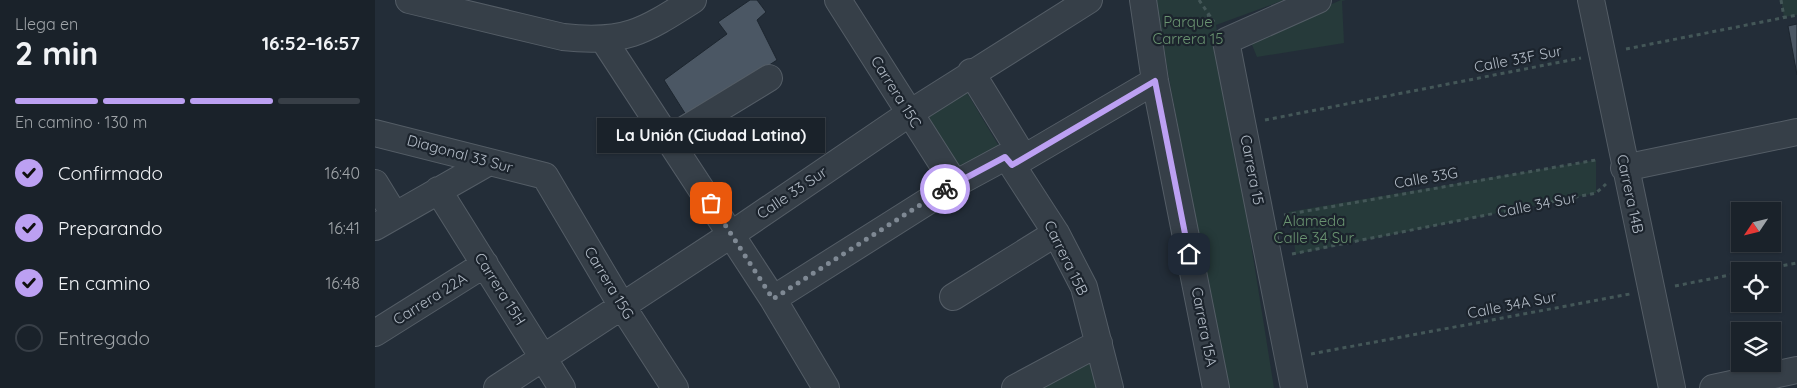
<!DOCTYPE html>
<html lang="es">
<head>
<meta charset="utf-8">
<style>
	:root { --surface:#1a222a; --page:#232a32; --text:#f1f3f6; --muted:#9fa4a8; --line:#383f47; --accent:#bca0f2 }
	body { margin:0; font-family:Quicksand,sans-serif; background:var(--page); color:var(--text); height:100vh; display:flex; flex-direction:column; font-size:19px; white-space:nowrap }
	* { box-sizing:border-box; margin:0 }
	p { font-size:16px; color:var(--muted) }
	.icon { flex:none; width:28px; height:28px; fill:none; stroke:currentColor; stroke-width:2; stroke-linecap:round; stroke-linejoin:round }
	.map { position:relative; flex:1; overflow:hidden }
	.details { display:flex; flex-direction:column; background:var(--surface); width:375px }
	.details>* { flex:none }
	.needle { width:32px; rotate:235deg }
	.buttons { position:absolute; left:1356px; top:202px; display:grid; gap:10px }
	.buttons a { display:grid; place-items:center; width:50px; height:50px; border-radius:0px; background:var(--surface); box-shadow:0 1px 4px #0004,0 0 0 1px var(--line); font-size:25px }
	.pin { position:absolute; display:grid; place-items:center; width:42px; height:42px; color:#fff; margin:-21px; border-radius:10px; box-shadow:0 2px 8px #0006 }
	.courier { position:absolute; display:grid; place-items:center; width:50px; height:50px; margin:-25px; border:4px solid #bca0f2; border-radius:50%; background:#fff; color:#222; box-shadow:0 1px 6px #0007 }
	.bubble { position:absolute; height:35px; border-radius:0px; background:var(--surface); box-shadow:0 1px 4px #0004,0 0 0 1px var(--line); font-size:16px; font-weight:800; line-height:35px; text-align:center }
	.overview em { font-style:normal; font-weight:800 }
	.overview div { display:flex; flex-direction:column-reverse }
	.overview { display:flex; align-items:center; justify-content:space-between; height:85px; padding:0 15px }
	h1 { font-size:32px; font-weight:800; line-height:38px }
	.bar { display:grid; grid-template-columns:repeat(4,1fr); gap:8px 5px; align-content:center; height:60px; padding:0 15px }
	.bar i { height:6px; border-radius:4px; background:var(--line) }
	.bar .current { background:var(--accent) }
	.bar p { grid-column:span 4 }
	ol { padding:0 15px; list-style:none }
	li { display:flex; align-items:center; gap:15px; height:55px }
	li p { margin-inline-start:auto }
	li .icon { padding:5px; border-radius:50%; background:var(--accent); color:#111; stroke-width:4 }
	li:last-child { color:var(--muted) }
	li i { width:28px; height:28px; border:2px solid var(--line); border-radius:50% }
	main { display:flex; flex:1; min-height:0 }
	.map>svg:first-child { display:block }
	.green { fill:#263a3a }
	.building { fill:#4b5764; stroke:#1d262f }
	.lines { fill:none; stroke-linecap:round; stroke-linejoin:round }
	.minor-casing { stroke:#545d66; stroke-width:28 }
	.path { stroke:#445758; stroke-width:3; stroke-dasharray:4 4; stroke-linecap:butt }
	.minor { stroke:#363f48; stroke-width:26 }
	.done { stroke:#7f8994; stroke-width:5; stroke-dasharray:0 9 }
	.route { stroke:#bca0f2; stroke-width:6 }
	.labels { text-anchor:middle; stroke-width:4.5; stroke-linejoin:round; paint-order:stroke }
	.park-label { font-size:15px; fill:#6a9471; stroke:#1c242d }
	.street-label { font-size:15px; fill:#b1bac5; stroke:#1c242d }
</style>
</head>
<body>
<main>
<section class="details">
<div class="overview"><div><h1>2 min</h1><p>Llega en</p></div><em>16:52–16:57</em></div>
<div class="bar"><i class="current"></i><i class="current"></i><i class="current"></i><i></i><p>En camino · 130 m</p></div>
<ol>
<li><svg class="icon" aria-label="check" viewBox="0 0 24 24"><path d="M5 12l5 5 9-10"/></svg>Confirmado<p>16:40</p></li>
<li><svg class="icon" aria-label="check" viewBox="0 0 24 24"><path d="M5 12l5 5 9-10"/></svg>Preparando<p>16:41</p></li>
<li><svg class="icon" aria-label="check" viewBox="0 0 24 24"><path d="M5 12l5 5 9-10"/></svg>En camino<p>16:48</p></li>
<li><i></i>Entregado</li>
</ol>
</section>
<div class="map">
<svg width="1422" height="388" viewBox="0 0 1422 388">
	<rect width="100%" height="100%" fill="#232d38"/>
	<!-- green -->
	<path class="green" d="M 780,0 L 909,0 L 841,25 L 899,388 L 850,388 Z
		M 966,0 L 971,0 L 967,1 L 969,43 L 882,57 L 875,40 Z
		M 1406,0 L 1422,0 L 1422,15 L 1409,17 Z
		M 588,86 L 628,153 L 591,177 L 549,110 Z
		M 1221,160 L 1221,193 L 921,254 L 913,212 Z
		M 720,356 L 726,388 L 658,388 Z"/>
	<!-- building -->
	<path class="building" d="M 375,0 L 382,0 L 391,12 L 382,20 L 402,60 L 313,118 L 289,80 L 352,34 L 343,22 Z
		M 1422,24 L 1422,75 L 1413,26 Z"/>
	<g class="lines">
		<defs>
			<path id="minor" d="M 34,0 L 188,37 C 249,44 268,32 318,0
				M 463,0 L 580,184
				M 768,0 L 780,81 L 841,388
				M 1216,0 L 1297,388
				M 228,39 L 398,299 L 451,388
				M 596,72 L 649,158
				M 0,133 L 170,176 L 247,306 L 300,388
				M 294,139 L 394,78
				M 637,165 L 681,233 L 709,287 L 735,388
				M 1249,168 L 1422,132
				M 0,183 L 19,214
				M 63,190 L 187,388
				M 0,227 L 114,162
				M 578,297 L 681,233
				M 398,299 L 580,184 L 630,157 L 637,165 L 780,81
				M 0,333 L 110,264
				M 122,388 L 357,234 L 535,113 L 714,0
				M 640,388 L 724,343
				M 919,388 L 851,41 L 943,0
				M 1338,388 L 1422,370"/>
		</defs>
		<!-- minor casing -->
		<use href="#minor" class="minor-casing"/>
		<!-- path -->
		<path class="path" d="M 824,0 L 839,22
			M 1406,0 L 1409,17
			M 833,14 L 835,23
			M 1251,49 L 1422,15
			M 890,120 L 1206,58
			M 909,215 L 1221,160
			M 917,254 L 1221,193 L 1231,184
			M 1377,271 L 1422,263
			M 1300,286 L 1365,273
			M 936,354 L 1255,294"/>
		<!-- minor -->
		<use href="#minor" class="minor"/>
	</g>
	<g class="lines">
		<!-- done -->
		<path class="done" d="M 336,203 L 398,299 L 570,189"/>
		<!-- route -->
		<path class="route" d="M 570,189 L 630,157 L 637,165 L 780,81 L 814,254"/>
	</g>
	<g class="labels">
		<!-- park labels -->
		<g class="park-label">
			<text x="813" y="27">Parque<tspan x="813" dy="17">Carrera 15</tspan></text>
			<text x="939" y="226">Alameda<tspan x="939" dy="17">Calle 34 Sur</tspan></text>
		</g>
		<!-- street labels -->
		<g class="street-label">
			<text transform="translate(1143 59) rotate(-11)" y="5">Calle 33F Sur</text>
			<text transform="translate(521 92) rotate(58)" y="5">Carrera 15C</text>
			<text transform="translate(85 154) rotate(15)" y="5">Diagonal 33 Sur</text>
			<text transform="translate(877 170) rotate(79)" y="5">Carrera 15</text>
			<text transform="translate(1051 178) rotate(-10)" y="5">Calle 33G</text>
			<text transform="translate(417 193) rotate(-34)" y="5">Calle 33 Sur</text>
			<text transform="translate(1255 194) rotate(78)" y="5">Carrera 14B</text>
			<text transform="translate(1162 205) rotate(-11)" y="5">Calle 34 Sur</text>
			<text transform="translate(691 258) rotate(64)" y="5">Carrera 15B</text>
			<text transform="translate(234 283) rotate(59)" y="5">Carrera 15G</text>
			<text transform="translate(125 289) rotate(58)" y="5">Carrera 15H</text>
			<text transform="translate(55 299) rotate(-32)" y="5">Carrera 22A</text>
			<text transform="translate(1137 305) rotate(-11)" y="5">Calle 34A Sur</text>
			<text transform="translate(829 327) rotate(79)" y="5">Carrera 15A</text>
		</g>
	</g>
</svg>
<div class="buttons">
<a><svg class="needle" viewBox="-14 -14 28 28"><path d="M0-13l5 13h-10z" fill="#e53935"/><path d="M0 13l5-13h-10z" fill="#9fa4a8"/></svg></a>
<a><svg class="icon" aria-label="locate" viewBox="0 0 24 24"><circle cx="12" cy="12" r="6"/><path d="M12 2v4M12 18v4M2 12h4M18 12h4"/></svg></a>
<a><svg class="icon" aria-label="layers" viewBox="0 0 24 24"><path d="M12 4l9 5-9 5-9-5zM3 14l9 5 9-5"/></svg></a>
</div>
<div class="pin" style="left:336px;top:203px;background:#ea580c"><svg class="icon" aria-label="bag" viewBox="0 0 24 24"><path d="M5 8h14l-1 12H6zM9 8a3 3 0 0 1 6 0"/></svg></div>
<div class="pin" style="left:814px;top:254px;background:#1f2937"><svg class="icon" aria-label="home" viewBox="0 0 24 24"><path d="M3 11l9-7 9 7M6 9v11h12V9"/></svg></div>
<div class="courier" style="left:570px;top:189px"><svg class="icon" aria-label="bike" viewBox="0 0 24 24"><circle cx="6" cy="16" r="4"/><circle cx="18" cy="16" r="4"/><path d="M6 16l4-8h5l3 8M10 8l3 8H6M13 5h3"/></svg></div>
<div class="bubble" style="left:222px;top:118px;width:228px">La Unión (Ciudad Latina)</div>
</div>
</main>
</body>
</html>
